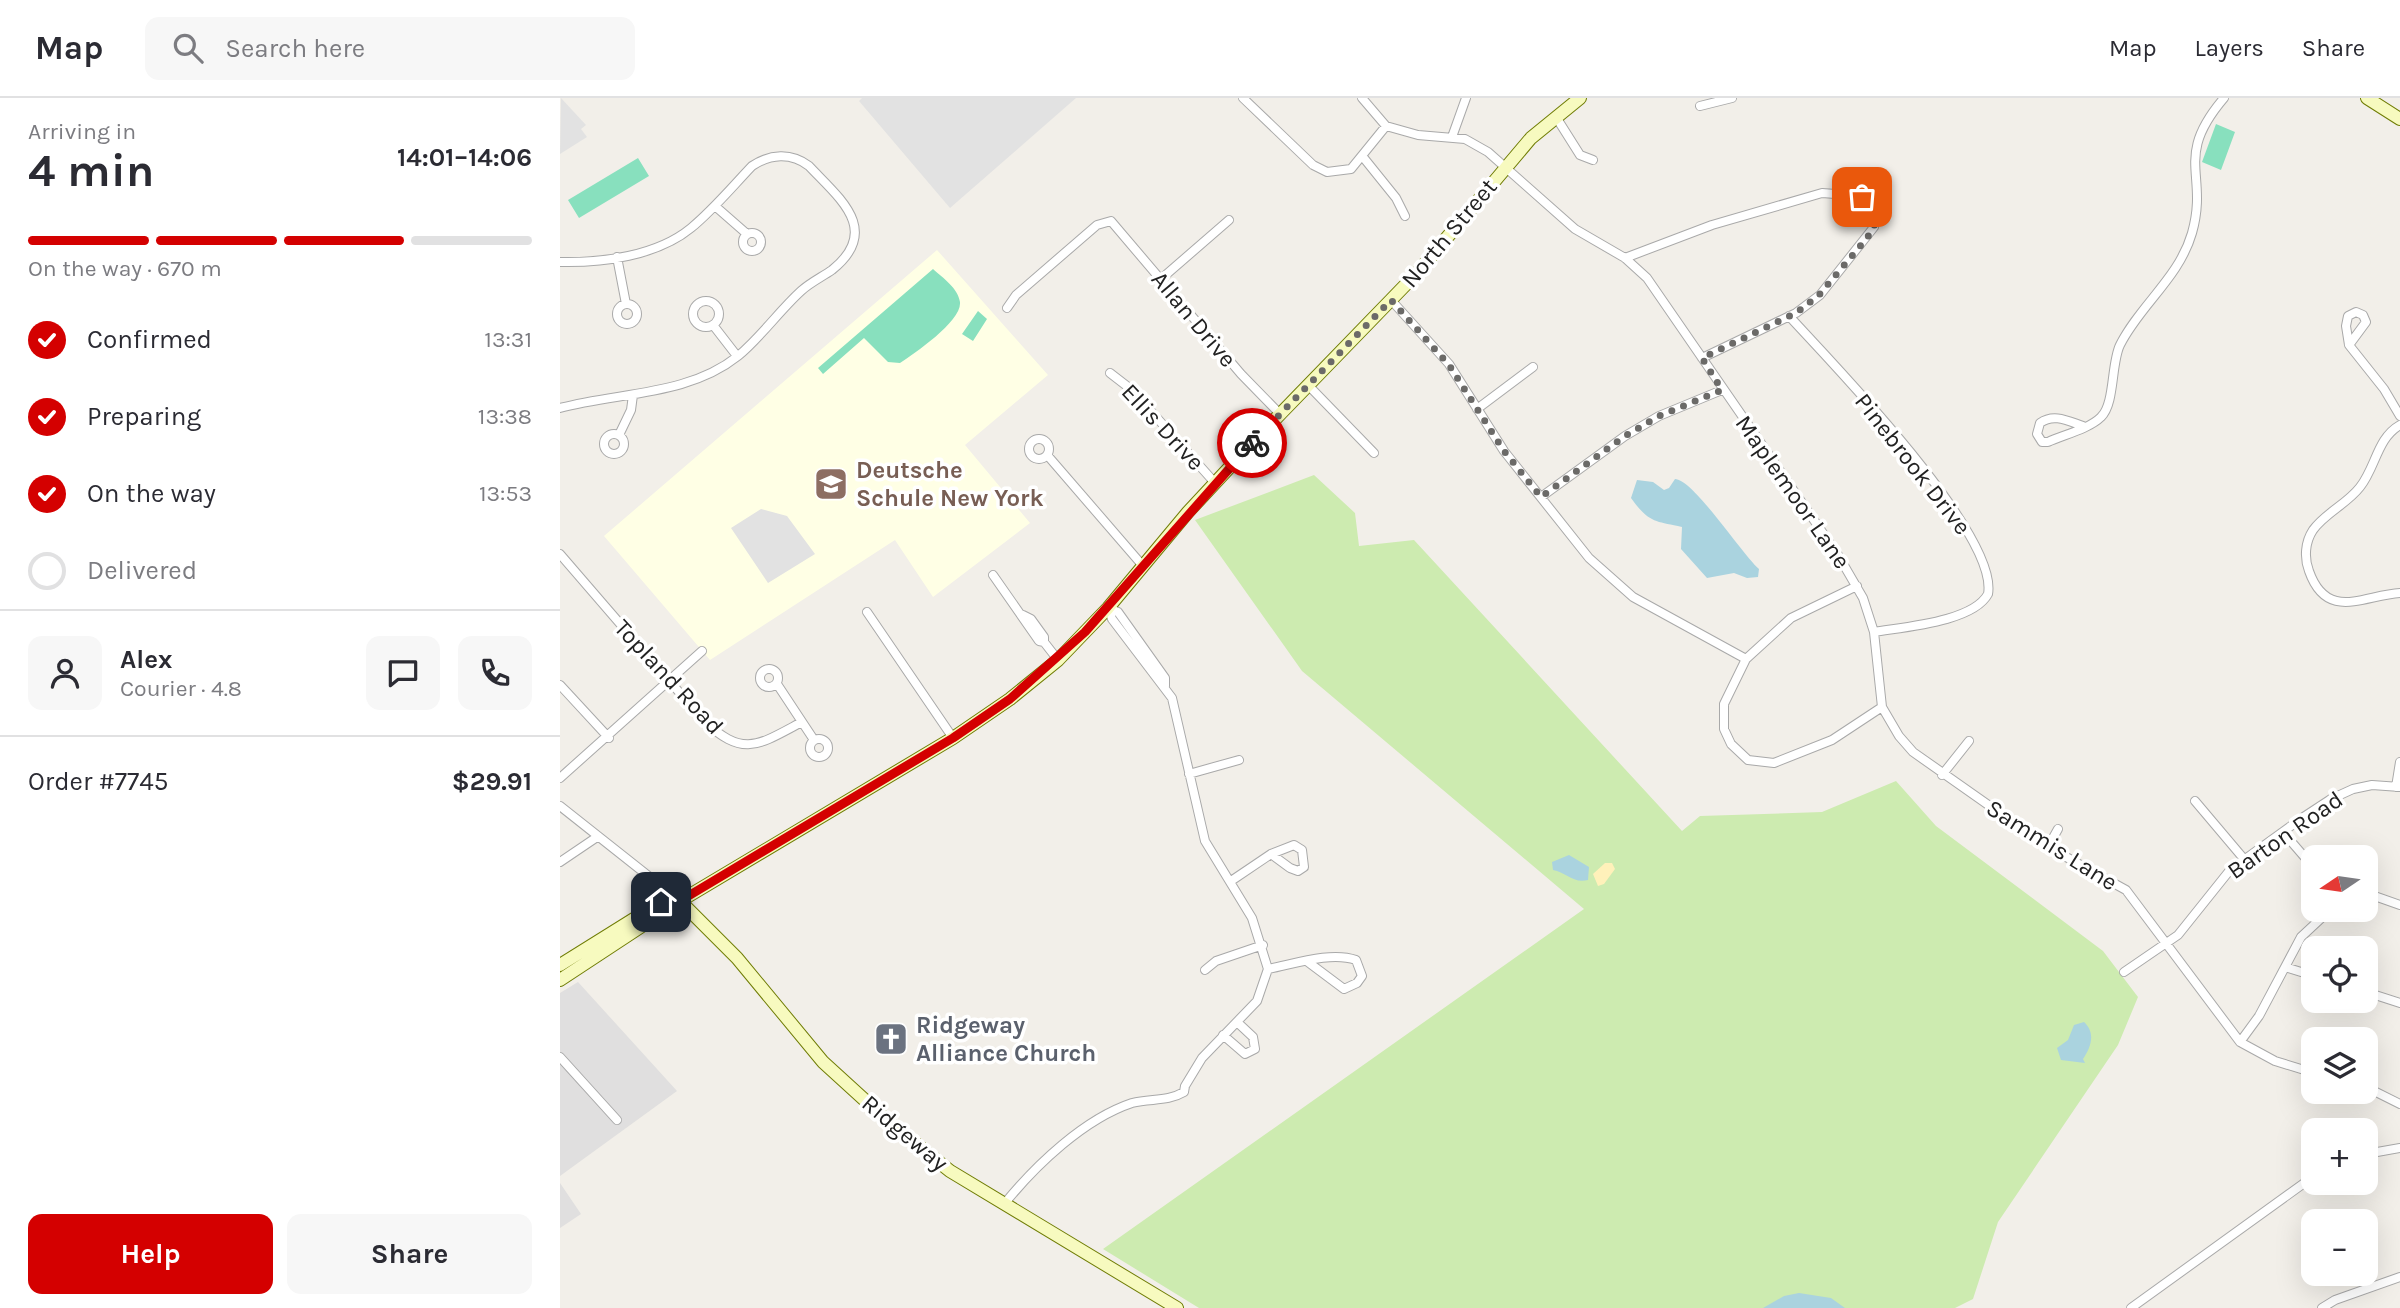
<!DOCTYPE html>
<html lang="en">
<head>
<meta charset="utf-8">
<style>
	:root { --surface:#fff; --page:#f7f7f7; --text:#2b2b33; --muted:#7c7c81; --line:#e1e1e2; --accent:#d40000 }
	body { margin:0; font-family:Karla,sans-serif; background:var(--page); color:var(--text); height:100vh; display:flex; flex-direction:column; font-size:26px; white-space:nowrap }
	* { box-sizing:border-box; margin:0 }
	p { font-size:23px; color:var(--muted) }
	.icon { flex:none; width:38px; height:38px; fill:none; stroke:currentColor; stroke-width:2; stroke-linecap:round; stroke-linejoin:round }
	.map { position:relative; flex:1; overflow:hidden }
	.drawer { display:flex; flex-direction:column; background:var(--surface); width:560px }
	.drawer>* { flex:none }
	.needle { width:46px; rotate:257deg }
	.buttons { position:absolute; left:1741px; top:747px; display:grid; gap:14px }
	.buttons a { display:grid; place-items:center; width:77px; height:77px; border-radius:14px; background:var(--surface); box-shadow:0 7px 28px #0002; font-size:35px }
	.pin { position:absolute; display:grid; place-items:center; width:60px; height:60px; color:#fff; margin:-30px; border-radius:14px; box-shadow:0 4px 10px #0006 }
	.courier { position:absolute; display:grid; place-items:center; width:70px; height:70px; margin:-35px; border:5px solid #d40000; border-radius:50%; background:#fff; color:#222; box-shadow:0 2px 9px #0007 }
	.head em { font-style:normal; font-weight:700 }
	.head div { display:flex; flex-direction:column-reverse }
	.head { display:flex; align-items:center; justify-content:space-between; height:119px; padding:0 28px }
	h1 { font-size:46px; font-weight:700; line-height:52px }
	.bar { display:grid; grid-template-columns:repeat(4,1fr); gap:10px 7px; align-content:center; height:84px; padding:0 28px }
	.bar i { height:9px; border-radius:5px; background:var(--line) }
	.bar .on { background:var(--accent) }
	.bar p { grid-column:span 4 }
	.line { display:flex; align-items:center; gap:18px; padding:0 28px; border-top:2px solid var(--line) }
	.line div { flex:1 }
	.round { display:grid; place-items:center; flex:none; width:74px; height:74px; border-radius:14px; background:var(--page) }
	ol { padding:0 28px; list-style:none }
	li { display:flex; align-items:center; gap:21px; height:77px }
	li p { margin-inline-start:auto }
	li .icon { padding:7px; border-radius:50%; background:var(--accent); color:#fff; stroke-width:4 }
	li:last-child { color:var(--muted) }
	li i { width:38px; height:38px; border:4px solid var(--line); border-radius:50% }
	.action { display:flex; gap:14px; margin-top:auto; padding:14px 28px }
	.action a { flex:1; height:80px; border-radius:14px; background:var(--accent); color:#fff; font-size:28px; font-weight:700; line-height:80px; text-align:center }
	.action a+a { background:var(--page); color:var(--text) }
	header { display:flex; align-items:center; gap:42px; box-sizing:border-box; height:98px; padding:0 35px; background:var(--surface); border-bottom:2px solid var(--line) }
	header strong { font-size:33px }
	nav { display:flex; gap:38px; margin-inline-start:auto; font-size:24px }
	.search { width:490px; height:63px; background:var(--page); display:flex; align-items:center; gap:18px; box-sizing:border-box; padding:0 24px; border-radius:14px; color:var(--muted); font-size:26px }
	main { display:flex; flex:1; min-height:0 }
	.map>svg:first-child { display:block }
	.residential { fill:#e0dfdf }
	.education { fill:#ffffe5 }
	.grass { fill:#cdebb0 }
	.sand { fill:#fff1ba }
	.pitch { fill:#88e0be }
	.parking { fill:#e2e2e2 }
	.water { fill:#aad3df }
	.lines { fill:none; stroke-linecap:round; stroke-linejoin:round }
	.street-casing { stroke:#a9a9a9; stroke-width:10 }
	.secondary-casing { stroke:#707d05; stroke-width:14 }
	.street { stroke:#fff; stroke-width:8 }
	.secondary { stroke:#f7fabf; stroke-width:12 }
	.done { stroke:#6b6a68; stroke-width:7; stroke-dasharray:0 12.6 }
	.route { stroke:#d40000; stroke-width:9 }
	.labels { text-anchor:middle; stroke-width:7; stroke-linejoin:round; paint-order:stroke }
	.street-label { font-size:24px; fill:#222; stroke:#fff }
	.education-label { font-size:24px; font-weight:bold; fill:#785e54; stroke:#fff; text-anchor:start }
	.worship-label { font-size:24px; font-weight:bold; fill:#5b616d; stroke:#fff; text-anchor:start }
</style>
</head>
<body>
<header>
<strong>Map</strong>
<div class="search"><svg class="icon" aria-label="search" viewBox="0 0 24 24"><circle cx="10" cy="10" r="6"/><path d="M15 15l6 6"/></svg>Search here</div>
<nav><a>Map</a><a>Layers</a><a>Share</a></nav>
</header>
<main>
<section class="drawer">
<div class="head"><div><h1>4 min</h1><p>Arriving in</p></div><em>14:01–14:06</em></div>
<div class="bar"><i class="on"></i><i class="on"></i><i class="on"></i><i></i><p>On the way · 670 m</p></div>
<ol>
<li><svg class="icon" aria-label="check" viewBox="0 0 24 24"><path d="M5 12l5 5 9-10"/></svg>Confirmed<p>13:31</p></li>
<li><svg class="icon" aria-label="check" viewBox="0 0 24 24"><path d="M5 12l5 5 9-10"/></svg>Preparing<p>13:38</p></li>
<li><svg class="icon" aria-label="check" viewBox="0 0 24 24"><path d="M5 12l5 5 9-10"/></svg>On the way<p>13:53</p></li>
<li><i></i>Delivered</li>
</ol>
<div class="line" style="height:126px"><a class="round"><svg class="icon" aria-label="person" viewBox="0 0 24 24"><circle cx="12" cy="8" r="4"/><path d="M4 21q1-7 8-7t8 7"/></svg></a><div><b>Alex</b><p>Courier · 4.8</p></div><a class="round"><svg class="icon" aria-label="chat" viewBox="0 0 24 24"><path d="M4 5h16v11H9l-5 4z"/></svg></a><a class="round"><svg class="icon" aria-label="phone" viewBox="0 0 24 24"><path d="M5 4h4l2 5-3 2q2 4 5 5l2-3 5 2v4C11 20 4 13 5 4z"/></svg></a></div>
<div class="line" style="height:91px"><div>Order #7745</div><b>$29.91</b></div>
<div class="action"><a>Help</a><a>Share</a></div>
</section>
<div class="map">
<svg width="1840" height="1210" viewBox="0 0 1840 1210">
	<rect width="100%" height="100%" fill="#f2efe9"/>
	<!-- residential -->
	<path class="residential" d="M 18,884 L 117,993 L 0,1078 L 0,895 Z
		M 0,1085 L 21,1116 L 0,1130 Z"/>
	<!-- education -->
	<path class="education" d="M 377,152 L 488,277 L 405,347 L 470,425 L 373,499 L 335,442 L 150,562 L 44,438 Z"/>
	<!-- grass -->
	<path class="grass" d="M 754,377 L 795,415 L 799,448 L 854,442 L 1122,733 L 1140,718 L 1262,714 L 1336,683 L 1376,728 L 1543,853 L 1578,899 L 1558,947 L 1438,1124 L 1413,1201 L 1395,1210 L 639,1210 L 543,1151 L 1024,811 L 742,573 L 635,422 Z"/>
	<!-- sand -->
	<path class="sand" d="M 1045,765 L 1052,765 L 1055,771 L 1044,786 L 1038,788 L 1033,776 Z"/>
	<!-- pitch -->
	<path class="pitch" d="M 1656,26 L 1675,34 L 1661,72 L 1642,64 Z
		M 78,60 L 89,78 L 19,120 L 8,102 Z
		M 373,171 C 383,180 398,190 400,204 C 402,223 355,255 340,265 L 328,264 L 304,240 L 263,276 L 258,270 Z
		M 418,213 L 427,221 L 413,243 L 402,236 Z"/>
	<!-- parking -->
	<path class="parking" d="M 1,0 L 26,27 L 21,31 L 27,39 L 0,56 Z
		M 302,0 L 516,0 L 390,110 L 299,3 Z
		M 201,411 L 227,418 L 255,456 L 208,485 L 171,430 Z"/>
	<!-- water -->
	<path class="water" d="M 1115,381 C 1133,381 1181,455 1199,471 L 1198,479 L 1187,480 L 1174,475 L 1147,480 L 1121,451 L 1122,429 C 1095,423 1089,425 1071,400 L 1077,382 L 1093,384 L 1104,392 L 1109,390 Z
		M 1009,757 L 1029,769 L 1028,782 C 1013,786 1006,774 993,772 L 992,764 Z
		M 1524,924 C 1536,935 1531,949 1523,961 L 1525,965 L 1501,962 L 1497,950 L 1508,942 L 1514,927 Z
		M 1239,1195 L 1271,1200 L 1285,1210 L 1203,1210 L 1224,1198 Z"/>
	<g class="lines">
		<defs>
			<path id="street" d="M 683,0 L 753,67 L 767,74 L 791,71 L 826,28
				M 802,0 L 826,28 L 858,37 L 905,41 L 928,54 L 1015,131 L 1065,160 L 1087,180 L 1278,457 L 1303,500 L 1314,534 L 1322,609 L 1339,638 L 1353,654 L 1488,749 L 1566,792 L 1680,944 L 1715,963 L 1754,975
				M 1140,8 L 1172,0
				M 996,19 L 1020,57 L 1033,62
				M 892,39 L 906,0
				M 803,59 L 836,100 L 845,118
				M 155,108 L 187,136
				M183 144a9 9 0 1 1 18 0a9 9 0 1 1-18 0Z
				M 57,159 L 66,206
				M 1065,160 L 1152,127 L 1262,95 L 1302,98 L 1315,107 L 1317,113 L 1314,129 L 1260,197 L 1236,215 L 1142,260
				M 0,164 C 42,165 97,158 131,130 C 153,112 172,89 192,68 C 210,56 231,54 249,68 C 279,100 322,132 272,172 C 262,179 251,184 241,193 C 219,213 201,239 178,258 C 128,298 59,294 0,310
				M 601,181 L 669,122
				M 831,202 L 889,266 L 944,353 L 1029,460 L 1073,499 L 1186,561
				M133 216a13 13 0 1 1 26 0a13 13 0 1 1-26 0Z
				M57 216a10 10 0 1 1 20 0a10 10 0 1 1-20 0Z
				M 447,210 L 456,197 L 537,127 L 551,123 L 681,276 L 720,316
				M 1796,214 L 1803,217 L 1806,224 L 1789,247 L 1786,228 L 1788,218 Z
				M 1229,218 C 1272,265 1439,436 1428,496 C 1413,524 1343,529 1314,534
				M 153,227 L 177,258
				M 1789,247 L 1824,291 L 1840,318
				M 550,275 L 572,292 L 655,385
				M 748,287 L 814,355
				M 917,311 L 973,269
				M 1840,327 C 1817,340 1816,369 1800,389 C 1787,406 1765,415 1753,432 C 1745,444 1744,460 1749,473 C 1767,524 1804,497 1840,495
				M 1523,328 C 1508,323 1494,315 1480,325 L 1477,336 L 1482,344 L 1488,344 C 1503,337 1529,331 1541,319 C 1555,306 1551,265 1560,247 C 1580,207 1619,180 1632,135 C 1649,75 1613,60 1664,0
				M44 346a10 10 0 1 1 20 0a10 10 0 1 1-20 0Z
				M 59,337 L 71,312 L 73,297
				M469 351a10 10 0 1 1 20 0a10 10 0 1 1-20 0Z
				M 488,358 L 583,468
				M 981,399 L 1065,338 L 1099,318 L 1162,292
				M 0,456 L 144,623 C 183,659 197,648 240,625
				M 433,477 L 479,543 L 484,544 L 498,562
				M 1297,488 L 1231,520 L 1186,561 L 1164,606 L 1164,631 L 1171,646 L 1188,662 L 1214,665 L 1272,642 L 1322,609
				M 548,510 L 558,514 L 605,580 L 605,588
				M 307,514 L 393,640
				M 463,517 L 471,521 L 484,539 L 484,544
				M200 580a9 9 0 1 1 18 0a9 9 0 1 1-18 0Z
				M 217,586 L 254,642
				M 0,587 L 49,640
				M250 650a9 9 0 1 1 18 0a9 9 0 1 1-18 0Z
				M 629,676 L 679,662
				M 1382,677 L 1409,643
				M 0,680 L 142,553
				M 1836,689 L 1840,664
				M 1635,703 L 1684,761
				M 0,708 L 120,803
				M 1723,734 L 1754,770
				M 1488,749 L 1498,731
				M 0,764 L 37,739
				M 671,783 L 711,756 L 734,747 L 742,752 L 744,769 L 738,773 L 730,770 L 711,756
				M 1806,795 L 1840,807
				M 1725,869 L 1754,878
				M 708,871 C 734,866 771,853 796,862 L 802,878 L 797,885 L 784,891 L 748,864
				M 645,872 L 656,863 L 703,847
				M 1564,874 L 1618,837 L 1670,772 L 1742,720 L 1771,701 L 1793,691 L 1812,687 L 1840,689
				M 1806,894 L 1840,905
				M 663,937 L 685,956 L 695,951 L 693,939 L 677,924
				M 1680,944 L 1699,918 L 1741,839 L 1770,812
				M 0,959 L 57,1022
				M 1806,989 L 1840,1006
				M 1806,1056 L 1840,1050
				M 445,1105 C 476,1067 524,1021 572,1005 C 591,1000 607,1004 624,994 L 625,988 L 642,960 L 697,903 L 708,871 L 692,820 L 645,743 L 612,600 L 552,521 L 548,510
				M 1571,1210 L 1754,1078
				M 1762,1210 L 1775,1202 L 1840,1179"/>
			<path id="secondary" d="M 1807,0 L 1840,21
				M 120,803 L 177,860 L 263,964 L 331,1026 L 390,1073 L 617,1210
				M 0,867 L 101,804 L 120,803
				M 0,882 L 120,803 L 393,640 L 450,601 L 498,562 L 548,510 L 628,414 L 695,342 L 857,175 L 971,40 L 1020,0"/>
		</defs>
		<!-- street casing -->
		<use href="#street" class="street-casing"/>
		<!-- secondary casing -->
		<use href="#secondary" class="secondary-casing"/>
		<!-- street -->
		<use href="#street" class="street"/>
		<!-- secondary -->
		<use href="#secondary" class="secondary"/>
	</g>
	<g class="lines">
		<!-- done -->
		<path class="done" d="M 692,345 L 831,202 L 889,267 L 944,353 L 981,399 L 1065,338 L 1099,318 L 1162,292 L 1142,260 L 1236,215 L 1259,197 L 1307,140 L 1314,129 L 1317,113 L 1310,102 L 1302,99"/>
		<!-- route -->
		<path class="route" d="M 101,804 L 120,803 L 393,640 L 450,601 L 525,534 L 692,345"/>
	</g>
	<!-- icons -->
	<defs>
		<symbol id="school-square" viewBox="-11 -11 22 22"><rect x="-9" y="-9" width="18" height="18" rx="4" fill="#8d6e63" stroke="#fff"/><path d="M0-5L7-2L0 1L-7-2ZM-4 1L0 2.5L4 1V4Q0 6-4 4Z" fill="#fff"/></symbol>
		<symbol id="church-square" viewBox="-11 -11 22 22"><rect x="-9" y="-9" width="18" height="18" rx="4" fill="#6b7280" stroke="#fff"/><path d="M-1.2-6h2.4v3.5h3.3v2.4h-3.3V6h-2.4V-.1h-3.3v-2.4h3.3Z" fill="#fff"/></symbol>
	</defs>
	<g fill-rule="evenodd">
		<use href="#school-square" x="252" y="367" width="38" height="38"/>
		<use href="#church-square" x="312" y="922" width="38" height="38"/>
	</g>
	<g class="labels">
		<!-- street labels -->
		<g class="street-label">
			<text transform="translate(889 135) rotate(-50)" y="8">North Street</text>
			<text transform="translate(634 221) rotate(50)" y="8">Allan Drive</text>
			<text transform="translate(603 329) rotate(47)" y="8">Ellis Drive</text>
			<text transform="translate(1353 366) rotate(52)" y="8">Pinebrook Drive</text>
			<text transform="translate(1233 394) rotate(55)" y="8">Maplemoor Lane</text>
			<text transform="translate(109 579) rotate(47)" y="8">Topland Road</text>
			<text transform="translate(1725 737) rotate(-35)" y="8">Barton Road</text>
			<text transform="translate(1492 747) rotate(32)" y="8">Sammis Lane</text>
			<text transform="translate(345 1035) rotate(40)" y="8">Ridgeway</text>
		</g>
		<!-- education labels -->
		<g class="education-label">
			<text x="296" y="380">Deutsche<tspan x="296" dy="28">Schule New York</tspan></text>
		</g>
		<!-- worship labels -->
		<g class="worship-label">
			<text x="356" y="935">Ridgeway<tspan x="356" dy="28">Alliance Church</tspan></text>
		</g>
	</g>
</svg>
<div class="buttons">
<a><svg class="needle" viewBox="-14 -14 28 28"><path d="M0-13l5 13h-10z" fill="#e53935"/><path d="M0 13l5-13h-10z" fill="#7c7c81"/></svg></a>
<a><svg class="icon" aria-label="locate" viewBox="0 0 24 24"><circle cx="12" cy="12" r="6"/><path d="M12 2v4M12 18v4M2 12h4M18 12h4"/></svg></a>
<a><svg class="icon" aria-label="layers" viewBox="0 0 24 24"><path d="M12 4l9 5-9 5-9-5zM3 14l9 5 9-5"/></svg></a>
<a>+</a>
<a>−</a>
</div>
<div class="pin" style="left:1302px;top:99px;background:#ea580c"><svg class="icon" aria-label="bag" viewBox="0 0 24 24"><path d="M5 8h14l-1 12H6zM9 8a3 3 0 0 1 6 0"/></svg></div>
<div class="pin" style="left:101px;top:804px;background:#1f2937"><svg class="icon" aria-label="home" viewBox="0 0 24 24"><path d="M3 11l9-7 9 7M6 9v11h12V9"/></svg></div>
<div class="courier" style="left:692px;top:345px"><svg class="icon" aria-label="bike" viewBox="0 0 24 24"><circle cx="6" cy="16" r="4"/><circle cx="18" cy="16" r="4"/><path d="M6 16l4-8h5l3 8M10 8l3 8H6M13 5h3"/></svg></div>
</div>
</main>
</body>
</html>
